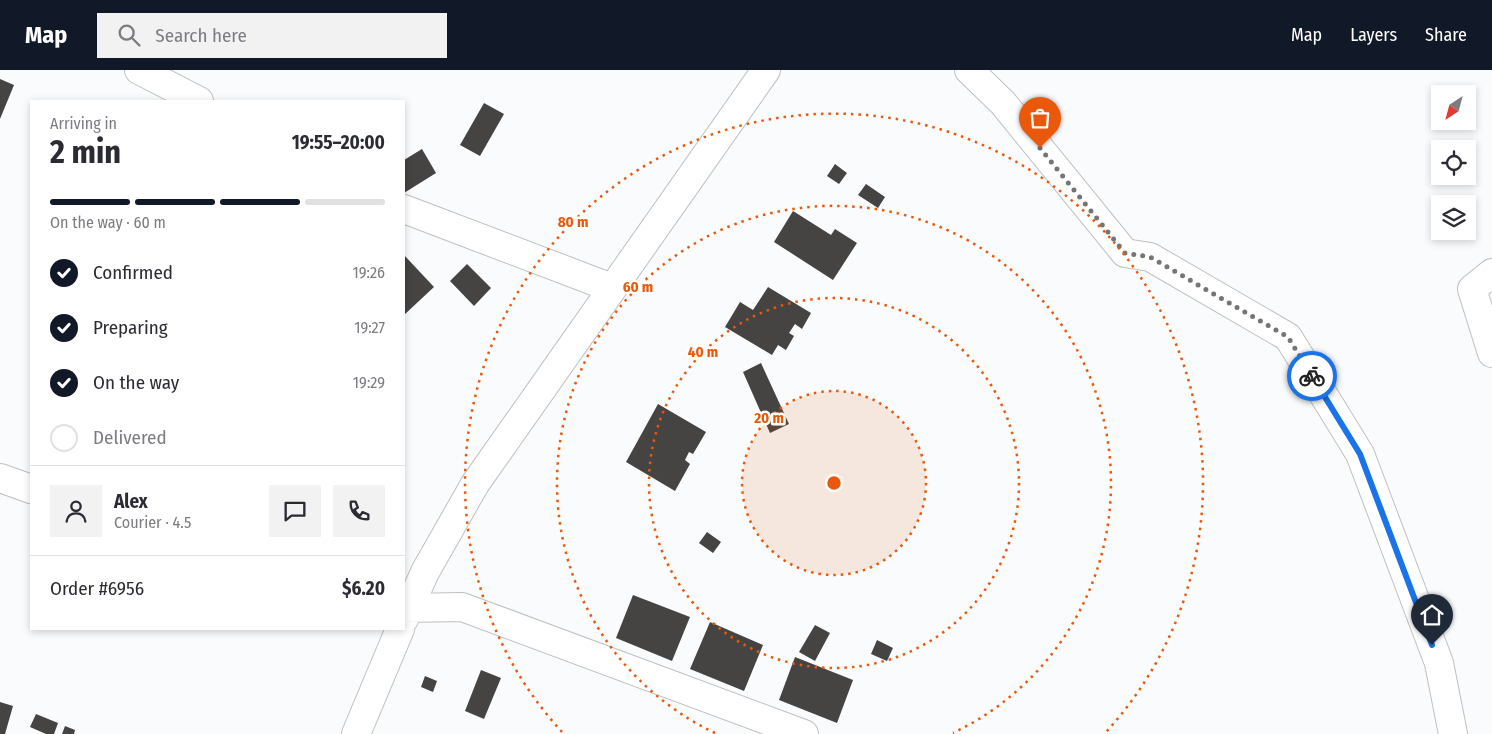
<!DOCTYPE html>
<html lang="en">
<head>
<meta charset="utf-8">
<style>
	:root { --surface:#fff; --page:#f2f2f3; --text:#2b2b33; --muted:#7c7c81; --line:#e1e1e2; --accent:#111827 }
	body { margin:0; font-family:"Fira Sans Condensed",sans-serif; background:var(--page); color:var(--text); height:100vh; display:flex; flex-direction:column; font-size:19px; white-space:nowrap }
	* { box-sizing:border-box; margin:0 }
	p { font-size:16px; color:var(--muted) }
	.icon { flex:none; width:28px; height:28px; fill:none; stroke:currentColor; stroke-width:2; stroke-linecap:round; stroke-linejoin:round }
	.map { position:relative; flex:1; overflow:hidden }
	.drawer { position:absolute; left:30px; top:30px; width:375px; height:530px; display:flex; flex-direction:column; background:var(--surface); border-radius:0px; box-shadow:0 2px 8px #0003 }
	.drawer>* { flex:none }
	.needle { width:32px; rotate:216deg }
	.tools { position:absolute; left:1431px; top:15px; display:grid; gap:10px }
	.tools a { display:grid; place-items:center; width:45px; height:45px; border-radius:0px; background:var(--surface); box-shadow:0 2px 8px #0003; font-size:25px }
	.pin { position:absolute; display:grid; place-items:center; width:42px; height:42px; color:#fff; margin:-51px -21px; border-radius:50% 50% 50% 0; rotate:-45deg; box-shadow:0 0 5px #0007 }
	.pin .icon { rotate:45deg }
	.courier { position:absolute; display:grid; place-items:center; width:50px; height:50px; margin:-25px; border:4px solid #1a73e8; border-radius:50%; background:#fff; color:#222; box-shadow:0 1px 6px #0007 }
	.head em { font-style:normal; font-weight:700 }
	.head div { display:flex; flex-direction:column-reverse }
	.head { display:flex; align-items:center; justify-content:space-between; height:85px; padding:0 20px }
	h1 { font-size:32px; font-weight:700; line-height:38px }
	.bar { display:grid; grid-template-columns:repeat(4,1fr); gap:8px 5px; align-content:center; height:60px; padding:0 20px }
	.bar i { height:6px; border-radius:4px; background:var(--line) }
	.bar .selected { background:var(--accent) }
	.bar p { grid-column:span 4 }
	.line { display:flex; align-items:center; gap:12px; padding:0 20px; border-top:1px solid var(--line) }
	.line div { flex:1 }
	.round { display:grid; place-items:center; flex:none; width:52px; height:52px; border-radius:0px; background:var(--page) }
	ol { padding:0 20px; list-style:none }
	li { display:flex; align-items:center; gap:15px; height:55px }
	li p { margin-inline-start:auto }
	li .icon { padding:5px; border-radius:50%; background:var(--accent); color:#fff; stroke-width:4 }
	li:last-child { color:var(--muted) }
	li i { width:28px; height:28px; border:2px solid var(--line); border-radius:50% }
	header { display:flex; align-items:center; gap:30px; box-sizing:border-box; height:70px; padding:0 25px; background:var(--accent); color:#fff }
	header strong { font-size:24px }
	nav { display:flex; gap:28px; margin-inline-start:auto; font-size:18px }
	.search { width:350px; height:45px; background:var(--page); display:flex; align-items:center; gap:12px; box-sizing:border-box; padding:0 18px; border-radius:0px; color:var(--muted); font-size:19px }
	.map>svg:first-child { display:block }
	.building { fill:#464443 }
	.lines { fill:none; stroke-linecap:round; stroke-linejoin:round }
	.street-casing { stroke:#bec0c1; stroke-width:30 }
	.street { stroke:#fff; stroke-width:28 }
	.done { stroke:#747576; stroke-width:5; stroke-dasharray:0 9 }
	.route { stroke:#1a73e8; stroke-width:6 }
	.ring { fill:none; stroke:#e8590c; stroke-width:2.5; stroke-dasharray:2.5 5 }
	.centre { fill:#e8590c; stroke:#fff; stroke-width:2.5 }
	.ring-label { font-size:15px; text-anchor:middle; font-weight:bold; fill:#e8590c; stroke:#fff; stroke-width:5; stroke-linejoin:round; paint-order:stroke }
</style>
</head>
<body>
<header>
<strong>Map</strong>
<div class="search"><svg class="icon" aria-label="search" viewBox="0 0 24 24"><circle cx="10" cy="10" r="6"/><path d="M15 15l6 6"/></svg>Search here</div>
<nav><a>Map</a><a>Layers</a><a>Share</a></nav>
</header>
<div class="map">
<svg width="1492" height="664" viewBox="0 0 1492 664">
	<rect width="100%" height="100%" fill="#f9fbfc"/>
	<!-- building -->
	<path class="building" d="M 0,9 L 14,15 L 0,49 Z
		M 484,33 L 504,44 L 480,86 L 460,75 Z
		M 422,79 L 436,103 L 404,123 L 404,90 Z
		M 835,94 L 847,103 L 839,114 L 827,106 Z
		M 866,114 L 885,127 L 878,138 L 858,125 Z
		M 793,141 L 831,165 L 835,159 L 857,173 L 833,210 L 774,172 Z
		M 404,185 L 434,217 L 404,245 Z
		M 467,194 L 491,218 L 474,236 L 450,211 Z
		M 768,217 L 811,243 L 802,259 L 795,254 L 789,263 L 794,266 L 786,280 L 778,275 L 772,285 L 725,257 L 740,232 L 753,240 Z
		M 761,293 L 789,354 L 770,363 L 743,302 Z
		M 658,334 L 706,362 L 693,384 L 689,382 L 685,390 L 690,394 L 675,421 L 626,392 Z
		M 707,462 L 721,472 L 713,483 L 699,473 Z
		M 633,525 L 690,547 L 672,591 L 616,568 Z
		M 710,552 L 763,575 L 744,621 L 690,599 Z
		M 815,555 L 830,563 L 815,591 L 799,582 Z
		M 877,570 L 893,578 L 887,591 L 871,584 Z
		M 795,587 L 853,610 L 837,653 L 779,630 Z
		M 481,600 L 501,608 L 484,649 L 465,641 Z
		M 425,606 L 437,611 L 433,622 L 421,617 Z
		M 0,632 L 13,636 L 5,664 L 0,664 Z
		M 36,644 L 58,653 L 54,664 L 46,664 L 30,657 Z
		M 65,656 L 75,660 L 74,664 L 62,664 Z"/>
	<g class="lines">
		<defs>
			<path id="street" d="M 139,0 L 199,31
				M 969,0 L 1003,33 L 1125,183 L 1150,187 L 1288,267 L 1360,384 L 1439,593 L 1453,664
				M 404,139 L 612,218
				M 1492,203 L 1472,219 L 1492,283
				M 0,408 L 31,419
				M 404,538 L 462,537 L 804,664
				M 404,549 L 425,502 L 475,414 L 766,0
				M 356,664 L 400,559"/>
		</defs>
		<!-- street casing -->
		<use href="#street" class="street-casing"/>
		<!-- street -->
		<use href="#street" class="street"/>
	</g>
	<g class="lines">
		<!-- done -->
		<path class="done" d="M 1040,78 L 1125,183 L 1150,187 L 1288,267 L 1312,306"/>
		<!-- route -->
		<path class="route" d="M 1312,306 L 1360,384 L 1432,575"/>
	</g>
	<!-- distance rings -->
	<circle cx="834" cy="413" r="92" fill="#e8590c" fill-opacity=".12"/>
	<g class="ring">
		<circle cx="834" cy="413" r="92"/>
		<circle cx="834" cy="413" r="185"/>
		<path d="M715 663A277 277 0 1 1 953 663"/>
		<path d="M562 662A369 369 0 1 1 1106 662"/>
	</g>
	<circle cx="834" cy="413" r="8" class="centre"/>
	<g class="ring-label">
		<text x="573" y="157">80 m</text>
		<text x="638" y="222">60 m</text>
		<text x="703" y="287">40 m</text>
		<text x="769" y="353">20 m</text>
	</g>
</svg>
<div class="tools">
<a><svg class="needle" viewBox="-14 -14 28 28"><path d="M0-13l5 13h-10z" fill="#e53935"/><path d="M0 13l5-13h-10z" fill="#7c7c81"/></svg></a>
<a><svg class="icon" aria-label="locate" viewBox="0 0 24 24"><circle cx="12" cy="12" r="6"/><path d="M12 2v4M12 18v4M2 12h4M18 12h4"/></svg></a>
<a><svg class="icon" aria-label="layers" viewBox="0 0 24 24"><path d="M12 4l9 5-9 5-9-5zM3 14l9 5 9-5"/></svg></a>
</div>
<div class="pin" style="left:1040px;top:78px;background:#ea580c"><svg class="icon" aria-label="bag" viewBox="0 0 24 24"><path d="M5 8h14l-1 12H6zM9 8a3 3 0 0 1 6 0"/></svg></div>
<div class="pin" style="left:1432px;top:575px;background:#1f2937"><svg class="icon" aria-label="home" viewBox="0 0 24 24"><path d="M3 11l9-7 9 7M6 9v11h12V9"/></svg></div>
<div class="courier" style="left:1312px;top:306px"><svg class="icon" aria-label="bike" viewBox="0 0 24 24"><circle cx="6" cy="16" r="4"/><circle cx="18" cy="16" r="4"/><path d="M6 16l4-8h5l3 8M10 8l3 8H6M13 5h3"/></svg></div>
<section class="drawer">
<div class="head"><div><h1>2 min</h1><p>Arriving in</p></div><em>19:55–20:00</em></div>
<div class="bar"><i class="selected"></i><i class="selected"></i><i class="selected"></i><i></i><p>On the way · 60 m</p></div>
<ol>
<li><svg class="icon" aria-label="check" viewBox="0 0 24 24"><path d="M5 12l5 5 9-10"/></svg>Confirmed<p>19:26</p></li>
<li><svg class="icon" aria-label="check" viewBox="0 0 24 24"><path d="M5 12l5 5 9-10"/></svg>Preparing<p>19:27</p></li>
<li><svg class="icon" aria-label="check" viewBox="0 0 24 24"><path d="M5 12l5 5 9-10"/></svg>On the way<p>19:29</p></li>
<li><i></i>Delivered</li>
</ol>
<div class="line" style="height:90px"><a class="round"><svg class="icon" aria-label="person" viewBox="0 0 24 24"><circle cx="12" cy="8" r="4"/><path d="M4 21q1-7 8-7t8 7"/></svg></a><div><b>Alex</b><p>Courier · 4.5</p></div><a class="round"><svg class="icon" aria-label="chat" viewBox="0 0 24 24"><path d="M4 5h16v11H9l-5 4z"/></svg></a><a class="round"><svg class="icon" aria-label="phone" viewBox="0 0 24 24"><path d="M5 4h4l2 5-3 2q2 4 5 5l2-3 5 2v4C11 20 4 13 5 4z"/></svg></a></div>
<div class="line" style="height:65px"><div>Order #6956</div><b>$6.20</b></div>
</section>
</div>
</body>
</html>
